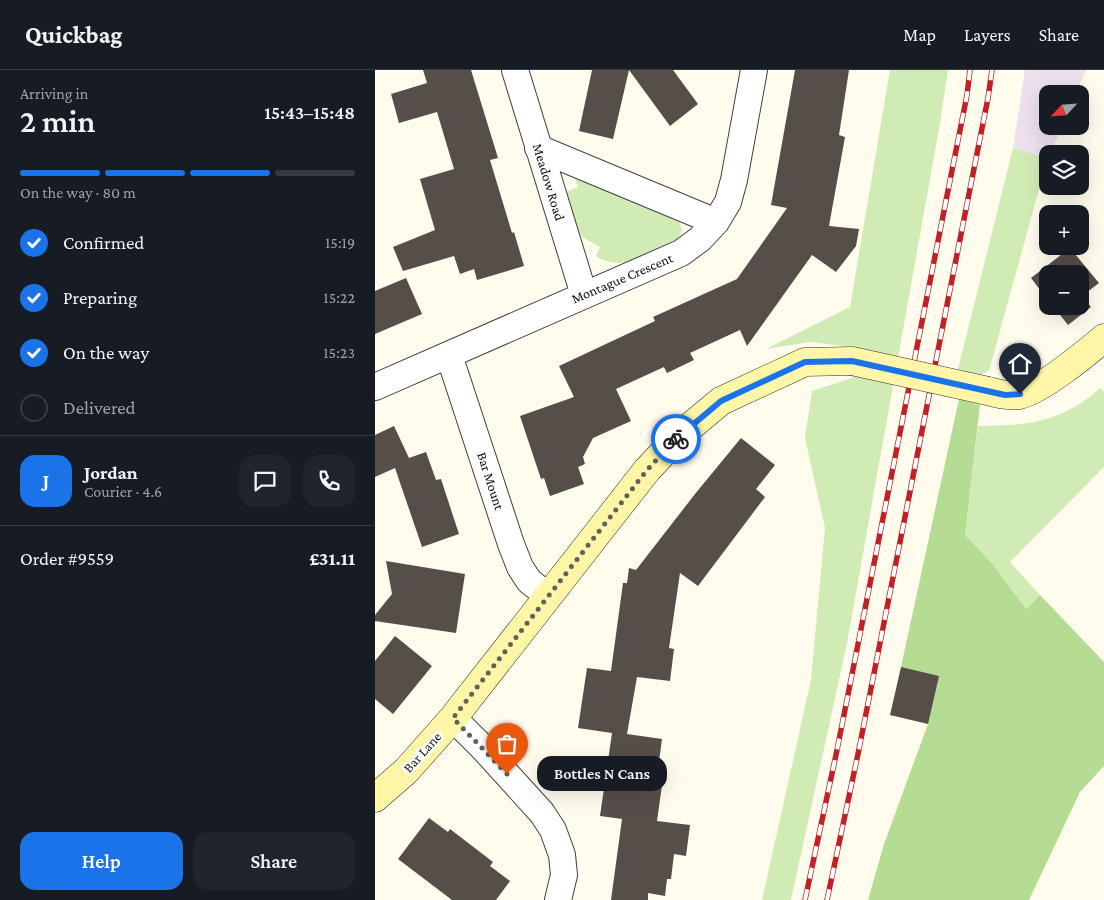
<!DOCTYPE html>
<html lang="en">
<head>
<meta charset="utf-8">
<style>
	:root { --surface:#171b24; --page:#20242c; --text:#f1f3f6; --muted:#9ea1a6; --line:#363941; --accent:#1a73e8 }
	body { margin:0; font-family:"Crimson Pro",serif; background:var(--page); color:var(--text); height:100vh; display:flex; flex-direction:column; font-size:19px; white-space:nowrap }
	* { box-sizing:border-box; margin:0 }
	p { font-size:16px; color:var(--muted) }
	.icon { flex:none; width:28px; height:28px; fill:none; stroke:currentColor; stroke-width:2; stroke-linecap:round; stroke-linejoin:round }
	.map { position:relative; flex:1; overflow:hidden }
	.drawer { display:flex; flex-direction:column; background:var(--surface); width:375px }
	.drawer>* { flex:none }
	.needle { width:32px; rotate:244deg }
	.controls { position:absolute; left:664px; top:15px; display:grid; gap:10px }
	.controls a { display:grid; place-items:center; width:50px; height:50px; border-radius:10px; background:var(--surface); box-shadow:0 5px 20px #0002; font-size:25px }
	.pin { position:absolute; display:grid; place-items:center; width:42px; height:42px; color:#fff; margin:-51px -21px; border-radius:50% 50% 50% 0; rotate:-45deg; box-shadow:0 0 5px #0007 }
	.pin .icon { rotate:45deg }
	.courier { position:absolute; display:grid; place-items:center; width:50px; height:50px; margin:-25px; border:4px solid #1a73e8; border-radius:50%; background:#fff; color:#222; box-shadow:0 1px 6px #0007 }
	.bubble { position:absolute; height:35px; border-radius:15px; background:var(--surface); box-shadow:0 5px 20px #0002; font-size:16px; font-weight:600; line-height:35px; text-align:center }
	.head em { font-style:normal; font-weight:600 }
	.head div { display:flex; flex-direction:column-reverse }
	.head { display:flex; align-items:center; justify-content:space-between; height:85px; padding:0 20px }
	h1 { font-size:32px; font-weight:600; line-height:38px }
	.bar { display:grid; grid-template-columns:repeat(4,1fr); gap:8px 5px; align-content:center; height:60px; padding:0 20px }
	.bar i { height:6px; border-radius:4px; background:var(--line) }
	.bar .on { background:var(--accent) }
	.bar p { grid-column:span 4 }
	.line { display:flex; align-items:center; gap:12px; padding:0 20px; border-top:1px solid var(--line) }
	.line div { flex:1 }
	.round { display:grid; place-items:center; flex:none; width:52px; height:52px; border-radius:15px; background:var(--page) }
	ol { padding:0 20px; list-style:none }
	li { display:flex; align-items:center; gap:15px; height:55px }
	li p { margin-inline-start:auto }
	li .icon { padding:5px; border-radius:50%; background:var(--accent); color:#fff; stroke-width:4 }
	li:last-child { color:var(--muted) }
	li i { width:28px; height:28px; border:2px solid var(--line); border-radius:50% }
	.action { display:flex; gap:10px; margin-top:auto; padding:10px 20px }
	.action a { flex:1; height:58px; border-radius:15px; background:var(--accent); color:#fff; font-size:20px; font-weight:600; line-height:58px; text-align:center }
	.action a+a { background:var(--page); color:var(--text) }
	header { display:flex; align-items:center; gap:30px; box-sizing:border-box; height:70px; padding:0 25px; background:var(--surface); border-bottom:1px solid var(--line) }
	header strong { font-size:24px }
	nav { display:flex; gap:28px; margin-inline-start:auto; font-size:18px }
	main { display:flex; flex:1; min-height:0 }
	.map>svg:first-child { display:block }
	.industrial { fill:#ebe0ec }
	.green { fill:#d1ebb5 }
	.forest { fill:#b4dc93 }
	.building { fill:#564e49 }
	.lines { fill:none; stroke-linecap:round; stroke-linejoin:round }
	.street-casing { stroke:#404040; stroke-width:28 }
	.secondary-casing { stroke:#2f2f2f; stroke-width:29 }
	.street { stroke:#fff; stroke-width:26 }
	.secondary { stroke:#fff6a8; stroke-width:28 }
	.rail-casing { stroke:#c31f26; stroke-width:5.5 }
	.rail { stroke:#fff; stroke-width:4; stroke-dasharray:11; stroke-linecap:butt }
	.secondary-bridge-casing { stroke:#2f2f2f; stroke-width:29; stroke-linecap:butt }
	.secondary-bridge { stroke:#fff6a8; stroke-width:28 }
	.done { stroke:#62605b; stroke-width:5; stroke-dasharray:0 9 }
	.route { stroke:#1a73e8; stroke-width:6 }
	.labels { text-anchor:middle; stroke-width:5; stroke-linejoin:round; paint-order:stroke }
	.street-label { font-size:14px; fill:#0d0d0d; stroke:#fff }
</style>
</head>
<body>
<header>
<strong>Quickbag</strong>
<nav><a>Map</a><a>Layers</a><a>Share</a></nav>
</header>
<main>
<section class="drawer">
<div class="head"><div><h1>2 min</h1><p>Arriving in</p></div><em>15:43–15:48</em></div>
<div class="bar"><i class="on"></i><i class="on"></i><i class="on"></i><i></i><p>On the way · 80 m</p></div>
<ol>
<li><svg class="icon" aria-label="check" viewBox="0 0 24 24"><path d="M5 12l5 5 9-10"/></svg>Confirmed<p>15:19</p></li>
<li><svg class="icon" aria-label="check" viewBox="0 0 24 24"><path d="M5 12l5 5 9-10"/></svg>Preparing<p>15:22</p></li>
<li><svg class="icon" aria-label="check" viewBox="0 0 24 24"><path d="M5 12l5 5 9-10"/></svg>On the way<p>15:23</p></li>
<li><i></i>Delivered</li>
</ol>
<div class="line" style="height:90px"><b class="round" style="background:var(--accent);color:#fff">J</b><div><b>Jordan</b><p>Courier · 4.6</p></div><a class="round"><svg class="icon" aria-label="chat" viewBox="0 0 24 24"><path d="M4 5h16v11H9l-5 4z"/></svg></a><a class="round"><svg class="icon" aria-label="phone" viewBox="0 0 24 24"><path d="M5 4h4l2 5-3 2q2 4 5 5l2-3 5 2v4C11 20 4 13 5 4z"/></svg></a></div>
<div class="line" style="height:65px"><div>Order #9559</div><b>£31.11</b></div>
<div class="action"><a>Help</a><a>Share</a></div>
</section>
<div class="map">
<svg width="729" height="830" viewBox="0 0 729 830">
	<rect width="100%" height="100%" fill="#fffbed"/>
	<!-- industrial -->
	<path class="industrial" d="M 650,0 L 711,0 L 701,24 L 672,24 L 672,56 L 687,56 L 675,84 L 672,84 L 672,88 L 638,78 Z"/>
	<!-- green -->
	<path class="green" d="M 515,0 L 573,0 L 565,53 L 472,573 L 416,830 L 387,830 L 436,610 L 450,458 L 430,368 L 437,321 L 477,308 L 485,278 L 435,272 L 391,279 L 475,237 Z
		M 638,78 L 672,88 L 672,90 L 614,301 L 604,305 L 583,299 Z
		M 200,108 L 211,111 L 304,152 C 306,155 307,159 306,163 C 301,176 257,194 243,193 C 236,193 227,190 221,186 L 225,177 L 209,168 L 200,160 L 189,123 L 203,117 Z
		M 725,318 L 729,322 L 729,397 L 635,492 L 665,525 L 651,539 L 616,492 L 590,465 L 603,356 C 652,356 688,352 725,318 Z"/>
	<!-- forest -->
	<path class="forest" d="M 584,329 L 605,335 L 590,465 L 616,492 L 651,539 L 665,525 L 729,592 L 729,696 L 705,722 L 654,830 L 493,830 L 509,774 L 553,654 L 526,597 Z"/>
	<!-- building -->
	<path class="building" d="M 48,0 L 96,0 L 123,88 L 115,90 L 137,163 L 139,162 L 149,196 L 102,210 L 99,199 L 85,204 L 79,186 L 28,201 L 18,177 L 60,160 L 45,109 L 79,99 L 62,42 L 24,53 L 16,24 L 52,13 Z
		M 217,0 L 254,0 L 238,69 L 204,61 Z
		M 254,0 L 298,0 L 323,34 L 295,56 Z
		M 420,0 L 474,0 L 464,65 L 470,67 L 454,156 L 484,159 L 481,176 L 461,202 L 437,185 L 372,276 L 365,260 L 315,283 L 319,290 L 292,303 L 289,297 L 241,319 L 256,351 L 218,368 L 208,387 L 210,394 L 203,397 L 209,414 L 175,426 L 169,408 L 166,409 L 145,346 L 199,327 L 184,296 L 280,251 L 278,247 L 362,209 L 412,138 L 396,135 Z
		M 695,178 L 724,213 L 707,226 L 716,237 L 693,255 L 678,236 L 705,236 L 705,204 L 672,204 L 672,229 L 656,208 Z
		M 31,208 L 47,244 L 0,264 L 0,221 Z
		M 19,356 L 34,388 L 51,382 L 61,410 L 66,409 L 84,464 L 47,477 L 20,398 L 0,407 L 0,365 Z
		M 366,368 L 400,395 L 381,419 L 390,427 L 323,516 L 305,503 L 294,578 L 299,579 L 295,611 L 262,607 L 252,664 L 287,669 L 282,707 L 288,708 L 282,751 L 315,755 L 311,786 L 299,784 L 296,809 L 292,809 L 290,826 L 273,823 L 273,830 L 236,830 L 247,749 L 225,746 L 237,663 L 203,658 L 212,598 L 236,601 L 248,513 L 252,513 L 254,498 L 261,500 L 320,424 Z
		M 11,491 L 90,504 L 81,563 L 0,551 L 0,545 L 17,524 Z
		M 20,566 L 57,596 L 18,644 L 0,629 L 0,591 Z
		M 526,597 L 564,606 L 553,654 L 515,645 Z
		M 54,748 L 73,762 L 75,759 L 118,792 L 115,796 L 135,811 L 121,830 L 77,830 L 23,789 Z"/>
	<g class="lines">
		<defs>
			<path id="street" d="M 140,0 L 209,225
				M 163,78 L 341,152
				M 74,285 L 136,474 L 145,497 L 154,511 L 173,526
				M 0,317 L 306,183 L 325,169 L 341,152 L 353,132 L 359,110 L 379,0
				M 78,648 L 108,678 L 167,743 L 178,760 L 187,785 L 189,805 L 183,830"/>
			<path id="secondary" d="M 613,321 C 623,324 634,326 644,325 C 667,320 710,284 729,268
				M 0,728 L 31,701 L 78,648 L 272,400 L 304,366 L 346,331 L 430,292 L 477,291"/>
		</defs>
		<!-- street casing -->
		<use href="#street" class="street-casing"/>
		<!-- secondary casing -->
		<use href="#secondary" class="secondary-casing"/>
		<!-- street -->
		<use href="#street" class="street"/>
		<!-- secondary -->
		<use href="#secondary" class="secondary"/>
		<defs>
			<path id="rail" d="M 430,830 L 462,680 L 592,25 L 595,0
				M 452,830 L 483,684 L 613,28 L 617,0"/>
		</defs>
		<!-- rail casing -->
		<use href="#rail" class="rail-casing"/>
		<!-- rail -->
		<use href="#rail" class="rail"/>
		<defs>
			<path id="secondary-bridge" d="M 477,291 L 613,321"/>
		</defs>
		<!-- secondary-bridge casing -->
		<use href="#secondary-bridge" class="secondary-bridge-casing"/>
		<!-- secondary-bridge -->
		<use href="#secondary-bridge" class="secondary-bridge"/>
	</g>
	<g class="lines">
		<!-- done -->
		<path class="done" d="M 132,704 L 78,648 L 272,400 L 301,369"/>
		<!-- route -->
		<path class="route" d="M 301,369 L 346,331 L 430,292 L 477,291 L 630,325 L 645,324"/>
	</g>
	<g class="labels">
		<!-- street labels -->
		<g class="street-label">
			<text transform="translate(174 112) rotate(73)" y="5">Meadow Road</text>
			<text transform="translate(247 208) rotate(-23)" y="5">Montague Crescent</text>
			<text transform="translate(116 411) rotate(72)" y="5">Bar Mount</text>
			<text transform="translate(47 682) rotate(-48)" y="5">Bar Lane</text>
		</g>
	</g>
</svg>
<div class="controls">
<a><svg class="needle" viewBox="-14 -14 28 28"><path d="M0-13l5 13h-10z" fill="#e53935"/><path d="M0 13l5-13h-10z" fill="#9ea1a6"/></svg></a>
<a><svg class="icon" aria-label="layers" viewBox="0 0 24 24"><path d="M12 4l9 5-9 5-9-5zM3 14l9 5 9-5"/></svg></a>
<a>+</a>
<a>−</a>
</div>
<div class="pin" style="left:132px;top:704px;background:#ea580c"><svg class="icon" aria-label="bag" viewBox="0 0 24 24"><path d="M5 8h14l-1 12H6zM9 8a3 3 0 0 1 6 0"/></svg></div>
<div class="pin" style="left:645px;top:324px;background:#1f2937"><svg class="icon" aria-label="home" viewBox="0 0 24 24"><path d="M3 11l9-7 9 7M6 9v11h12V9"/></svg></div>
<div class="courier" style="left:301px;top:369px"><svg class="icon" aria-label="bike" viewBox="0 0 24 24"><circle cx="6" cy="16" r="4"/><circle cx="18" cy="16" r="4"/><path d="M6 16l4-8h5l3 8M10 8l3 8H6M13 5h3"/></svg></div>
<div class="bubble" style="left:162px;top:686px;width:130px">Bottles N Cans</div>
</div>
</main>
</body>
</html>
